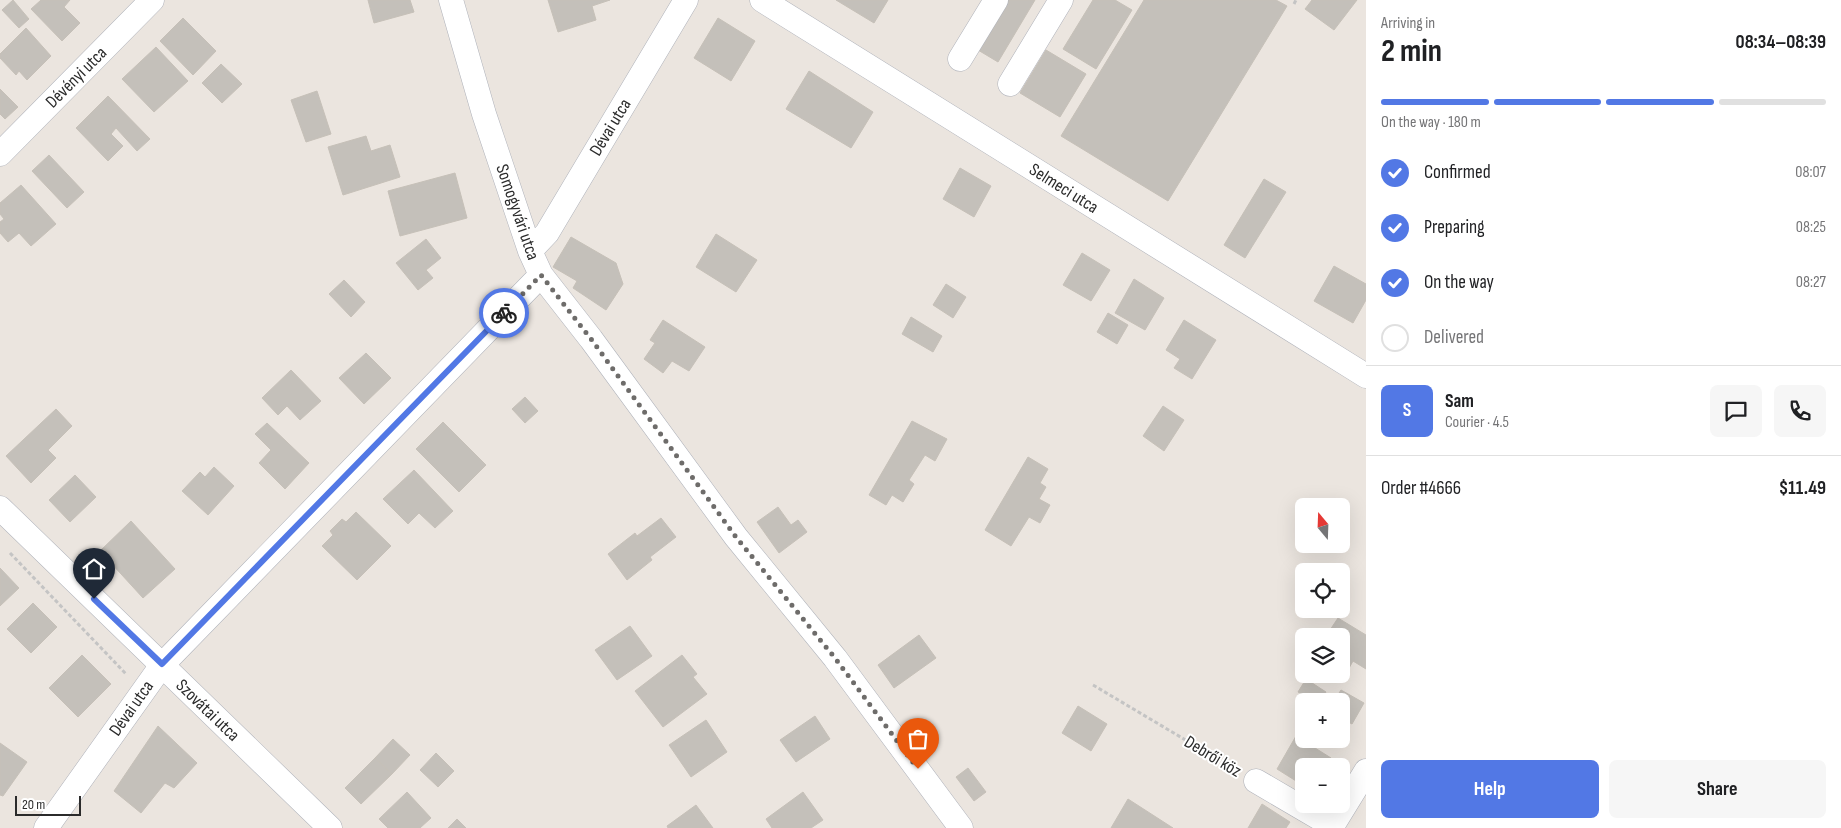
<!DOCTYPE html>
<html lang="en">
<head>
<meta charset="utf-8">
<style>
	:root { --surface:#fff; --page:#f6f6f6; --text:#202124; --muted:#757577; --line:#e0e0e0; --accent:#5278e5 }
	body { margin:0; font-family:"Sofia Sans Condensed",sans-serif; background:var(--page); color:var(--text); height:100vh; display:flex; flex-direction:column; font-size:19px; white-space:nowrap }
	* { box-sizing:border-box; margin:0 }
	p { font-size:16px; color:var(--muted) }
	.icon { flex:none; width:28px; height:28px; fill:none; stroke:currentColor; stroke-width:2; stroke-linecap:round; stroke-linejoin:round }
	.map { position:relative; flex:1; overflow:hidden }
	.side { display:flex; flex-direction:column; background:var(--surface); width:475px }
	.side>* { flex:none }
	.needle { width:32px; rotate:341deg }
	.tools { position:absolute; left:1295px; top:498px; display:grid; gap:10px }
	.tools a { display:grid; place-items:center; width:55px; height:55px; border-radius:8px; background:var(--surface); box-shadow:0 5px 20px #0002; font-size:25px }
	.scale { position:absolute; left:15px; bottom:12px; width:66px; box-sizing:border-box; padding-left:5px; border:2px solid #2b2b2b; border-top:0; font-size:14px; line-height:18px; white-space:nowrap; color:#2b2b2b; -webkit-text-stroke:4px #fff; paint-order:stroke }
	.pin { position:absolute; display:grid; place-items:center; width:42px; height:42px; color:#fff; margin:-51px -21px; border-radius:50% 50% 50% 0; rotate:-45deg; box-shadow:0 0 5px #0007 }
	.pin .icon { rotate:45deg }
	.courier { position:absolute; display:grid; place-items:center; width:50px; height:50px; margin:-25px; border:4px solid #5278e5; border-radius:50%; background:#fff; color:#222; box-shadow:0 1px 6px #0007 }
	.summary em { font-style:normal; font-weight:700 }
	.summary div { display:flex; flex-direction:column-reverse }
	.summary { display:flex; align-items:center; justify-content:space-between; height:85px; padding:0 15px }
	h1 { font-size:32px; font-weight:700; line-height:38px }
	.bar { display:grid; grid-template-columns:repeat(4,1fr); gap:8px 5px; align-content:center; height:60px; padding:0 15px }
	.bar i { height:6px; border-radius:4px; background:var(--line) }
	.bar .active { background:var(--accent) }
	.bar p { grid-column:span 4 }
	.line { display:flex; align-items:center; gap:12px; padding:0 15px; border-top:1px solid var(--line) }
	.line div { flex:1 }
	.round { display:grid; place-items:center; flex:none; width:52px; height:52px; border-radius:8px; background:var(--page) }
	ol { padding:0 15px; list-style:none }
	li { display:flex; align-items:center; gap:15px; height:55px }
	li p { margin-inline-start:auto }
	li .icon { padding:5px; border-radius:50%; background:var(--accent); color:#fff; stroke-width:4 }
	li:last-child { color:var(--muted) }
	li i { width:28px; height:28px; border:2px solid var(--line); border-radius:50% }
	.button { display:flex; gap:10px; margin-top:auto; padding:10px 15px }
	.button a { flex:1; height:58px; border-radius:8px; background:var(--accent); color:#fff; font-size:20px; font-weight:700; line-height:58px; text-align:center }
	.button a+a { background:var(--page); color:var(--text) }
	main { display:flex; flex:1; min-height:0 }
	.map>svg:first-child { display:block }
	.building { fill:#c4c0ba; stroke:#c6c0b8 }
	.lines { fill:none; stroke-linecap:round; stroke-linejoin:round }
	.minor-casing { stroke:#afb2ba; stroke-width:25 }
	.path { stroke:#c4c4c4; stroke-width:3; stroke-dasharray:4 2.5; stroke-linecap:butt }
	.minor { stroke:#fff; stroke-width:24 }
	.done { stroke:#6e6c6a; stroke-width:5; stroke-dasharray:0 9 }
	.route { stroke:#5278e5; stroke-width:6 }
	.labels { text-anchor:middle; stroke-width:4; stroke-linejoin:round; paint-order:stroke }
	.street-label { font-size:18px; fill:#2b2b2b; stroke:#fff }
</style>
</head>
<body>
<main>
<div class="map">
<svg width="1366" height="828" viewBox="0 0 1366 828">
	<rect width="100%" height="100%" fill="#ebe5df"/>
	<!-- building -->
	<path class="building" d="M 13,0 L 29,19 L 19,28 L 2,10 Z
		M 41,0 L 70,0 L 64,7 L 80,23 L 62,41 L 31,9 Z
		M 368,0 L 410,0 L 414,12 L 374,23 Z
		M 548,0 L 610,0 L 592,6 L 596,20 L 558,32 Z
		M 836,0 L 888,0 L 874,23 Z
		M 1002,0 L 1035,0 L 998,62 L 973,47 Z
		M 1093,0 L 1115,0 L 1132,10 L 1096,69 L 1063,49 Z
		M 1144,0 L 1276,0 L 1287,6 L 1168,201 L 1061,136 Z
		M 1312,0 L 1357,0 L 1334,30 L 1305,9 Z
		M 183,18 L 216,51 L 193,75 L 160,41 Z
		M 718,18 L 755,41 L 731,81 L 694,58 Z
		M 26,28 L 51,56 L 27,80 L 19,71 L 16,75 L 0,58 L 0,54 Z
		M 156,47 L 188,81 L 154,112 L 122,79 Z
		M 1046,50 L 1086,74 L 1060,117 L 1020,93 Z
		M 221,64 L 242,84 L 222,103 L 202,83 Z
		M 809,71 L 873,112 L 851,148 L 786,109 Z
		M 0,89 L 18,107 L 5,119 L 0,114 Z
		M 317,91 L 331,134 L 306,142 L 291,100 Z
		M 108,96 L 150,139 L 137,151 L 116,128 L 111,134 L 123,146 L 108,161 L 76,128 Z
		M 366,136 L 371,151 L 390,145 L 400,177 L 343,195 L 328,147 Z
		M 49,155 L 84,192 L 67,208 L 32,171 Z
		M 960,168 L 991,186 L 974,217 L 943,199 Z
		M 455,173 L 467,218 L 400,236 L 388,191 Z
		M 1264,179 L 1286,192 L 1245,258 L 1224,245 Z
		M 21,185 L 56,224 L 31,246 L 19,233 L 8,242 L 0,233 L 0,222 L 4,219 L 0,214 L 0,203 Z
		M 716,234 L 757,260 L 736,292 L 696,267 Z
		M 571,237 L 616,263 L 623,284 L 606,310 L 573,288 L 577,281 L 553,267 Z
		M 426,239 L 441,258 L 426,270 L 433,278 L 418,290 L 396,263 Z
		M 1082,253 L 1110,270 L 1091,301 L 1063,285 Z
		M 1334,266 L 1366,284 L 1366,300 L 1353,323 L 1314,301 Z
		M 1134,279 L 1164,298 L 1145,330 L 1115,313 Z
		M 344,280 L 365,302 L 351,317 L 329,294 Z
		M 946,284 L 966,297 L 953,318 L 933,305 Z
		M 1108,313 L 1128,325 L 1117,344 L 1097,332 Z
		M 911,317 L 942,336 L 933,352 L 902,334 Z
		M 663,320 L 705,347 L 689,371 L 672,361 L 663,373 L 644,359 L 655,343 L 650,340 Z
		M 1184,320 L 1216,340 L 1192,379 L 1174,368 L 1180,359 L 1166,350 Z
		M 366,353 L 391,378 L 364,404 L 339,378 Z
		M 291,370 L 321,401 L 300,420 L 287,406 L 278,415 L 262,398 Z
		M 525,397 L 538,411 L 525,423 L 512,409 Z
		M 1163,406 L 1184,420 L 1164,451 L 1143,436 Z
		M 56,409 L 72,426 L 48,450 L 56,458 L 31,483 L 6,456 Z
		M 912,421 L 947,439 L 935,461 L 925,455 L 909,480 L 914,484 L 903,502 L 892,495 L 886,505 L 869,495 Z
		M 443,422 L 486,465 L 459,492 L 416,449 Z
		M 267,423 L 309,463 L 285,489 L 259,463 L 271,450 L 255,434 Z
		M 1028,457 L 1048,469 L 1040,483 L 1046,487 L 1039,499 L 1050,505 L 1040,523 L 1029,517 L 1011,546 L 985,530 Z
		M 214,467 L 234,486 L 208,515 L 182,491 L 200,472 L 205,477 Z
		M 414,470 L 453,511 L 435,528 L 419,513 L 408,524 L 383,499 Z
		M 75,475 L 96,497 L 70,522 L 49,500 Z
		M 778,507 L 791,525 L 798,520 L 807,532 L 779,553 L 757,522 Z
		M 356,512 L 391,546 L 357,580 L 322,546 L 333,535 L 330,531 L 342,519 L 346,522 Z
		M 661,518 L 676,537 L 650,557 L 652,560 L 627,580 L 608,554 L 635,533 L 637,536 Z
		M 131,521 L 175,569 L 143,598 L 100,551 Z
		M 0,568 L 19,588 L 0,606 Z
		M 33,603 L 57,627 L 31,653 L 7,629 Z
		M 1338,618 L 1366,635 L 1366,669 L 1353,661 L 1344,677 L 1339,674 L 1341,674 L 1341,636 L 1326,636 Z
		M 630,626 L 652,656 L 617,680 L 595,650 Z
		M 919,635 L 936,658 L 894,688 L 878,665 Z
		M 82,655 L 111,684 L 78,717 L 49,688 Z
		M 682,655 L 697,674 L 693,677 L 707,694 L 663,727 L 635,691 Z
		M 1306,679 L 1326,692 L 1320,701 L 1314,701 L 1298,692 Z
		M 1341,690 L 1364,703 L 1352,724 L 1341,718 L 1341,701 L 1334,701 Z
		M 1078,706 L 1107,724 L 1091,751 L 1062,733 Z
		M 815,716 L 830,739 L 796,762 L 780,740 Z
		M 706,720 L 727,752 L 691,777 L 669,745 Z
		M 158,726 L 197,763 L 174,788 L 165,783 L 141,813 L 114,791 Z
		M 1296,736 L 1331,758 L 1326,766 L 1304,766 L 1304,786 L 1277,769 Z
		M 393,739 L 410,755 L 392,774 L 375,758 Z
		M 0,743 L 27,762 L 3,796 L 0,795 Z
		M 436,753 L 454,771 L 438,787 L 420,770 Z
		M 375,758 L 392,774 L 361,804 L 345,788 Z
		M 968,768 L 986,792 L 974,801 L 956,777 Z
		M 407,792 L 431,818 L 420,828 L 388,828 L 379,819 Z
		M 803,792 L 823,820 L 811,828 L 772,828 L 766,819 Z
		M 1128,799 L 1173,828 L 1111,828 Z
		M 1262,804 L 1290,822 L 1286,828 L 1248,828 Z
		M 696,805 L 713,828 L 668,828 L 667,826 Z
		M 457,819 L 466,828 L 448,828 Z"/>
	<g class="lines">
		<defs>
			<path id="minor" d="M 451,0 L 484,114 L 530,251 L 541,275 L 591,339 L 736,537 L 835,658 L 961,828
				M 762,0 L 1366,376
				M 960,59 L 996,0
				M 1010,84 L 1061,0
				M 0,154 L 152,0
				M 530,251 L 547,233 L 686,0
				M 0,508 L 330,828
				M 1256,781 L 1333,826
				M 46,828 L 162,665 L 541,275
				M 1331,828 L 1366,771"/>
		</defs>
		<!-- minor casing -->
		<use href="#minor" class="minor-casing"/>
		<!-- path -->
		<path class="path" d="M 1294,4 L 1296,0
			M 10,553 L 127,675
			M 1093,685 L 1236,770"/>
		<!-- minor -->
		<use href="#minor" class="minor"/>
	</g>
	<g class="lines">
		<!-- done -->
		<path class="done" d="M 504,313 L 541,275 L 591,339 L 736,537 L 835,658 L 918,769"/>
		<!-- route -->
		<path class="route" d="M 94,599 L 162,664 L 504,313"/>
	</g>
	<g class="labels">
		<!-- street labels -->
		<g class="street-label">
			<text transform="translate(76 77) rotate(-45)" y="6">Dévényi utca</text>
			<text transform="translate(610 127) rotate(-59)" y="6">Dévai utca</text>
			<text transform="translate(1064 188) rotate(32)" y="6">Selmeci utca</text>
			<text transform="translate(518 212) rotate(71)" y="6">Somogyvári utca</text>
			<text transform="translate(131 708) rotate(-55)" y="6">Dévai utca</text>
			<text transform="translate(208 710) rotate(44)" y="6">Szovátai utca</text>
			<text transform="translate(1213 756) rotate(31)" y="6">Debrői köz</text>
		</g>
	</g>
</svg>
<div class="tools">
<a><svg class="needle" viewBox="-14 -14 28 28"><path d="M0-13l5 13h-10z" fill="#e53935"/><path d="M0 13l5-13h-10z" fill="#757577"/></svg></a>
<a><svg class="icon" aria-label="locate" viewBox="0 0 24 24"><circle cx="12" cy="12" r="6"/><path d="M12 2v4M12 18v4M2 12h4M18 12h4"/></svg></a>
<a><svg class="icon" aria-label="layers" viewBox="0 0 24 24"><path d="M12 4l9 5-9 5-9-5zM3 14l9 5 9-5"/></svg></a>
<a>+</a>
<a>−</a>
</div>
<div class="scale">20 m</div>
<div class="pin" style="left:918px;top:769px;background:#ea580c"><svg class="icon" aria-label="bag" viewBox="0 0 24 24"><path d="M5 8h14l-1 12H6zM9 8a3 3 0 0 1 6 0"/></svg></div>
<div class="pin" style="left:94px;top:599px;background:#1f2937"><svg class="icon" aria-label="home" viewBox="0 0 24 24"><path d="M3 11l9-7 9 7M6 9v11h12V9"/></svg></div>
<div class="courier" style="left:504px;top:313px"><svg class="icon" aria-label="bike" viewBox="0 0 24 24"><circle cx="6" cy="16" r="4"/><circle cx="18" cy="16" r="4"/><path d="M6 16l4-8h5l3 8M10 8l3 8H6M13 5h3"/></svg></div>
</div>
<section class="side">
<div class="summary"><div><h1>2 min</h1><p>Arriving in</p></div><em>08:34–08:39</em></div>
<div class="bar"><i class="active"></i><i class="active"></i><i class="active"></i><i></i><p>On the way · 180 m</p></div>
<ol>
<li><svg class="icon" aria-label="check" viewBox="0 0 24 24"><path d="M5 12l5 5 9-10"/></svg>Confirmed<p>08:07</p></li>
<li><svg class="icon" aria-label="check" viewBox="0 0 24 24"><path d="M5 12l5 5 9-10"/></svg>Preparing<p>08:25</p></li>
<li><svg class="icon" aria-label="check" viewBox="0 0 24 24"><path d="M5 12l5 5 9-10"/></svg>On the way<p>08:27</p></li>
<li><i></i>Delivered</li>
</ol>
<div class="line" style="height:90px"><b class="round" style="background:var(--accent);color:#fff">S</b><div><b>Sam</b><p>Courier · 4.5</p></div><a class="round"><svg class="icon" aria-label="chat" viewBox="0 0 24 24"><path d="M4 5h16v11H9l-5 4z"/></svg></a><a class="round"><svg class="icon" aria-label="phone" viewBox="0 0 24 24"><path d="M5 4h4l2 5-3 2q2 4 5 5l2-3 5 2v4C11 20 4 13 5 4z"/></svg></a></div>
<div class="line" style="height:65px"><div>Order #4666</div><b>$11.49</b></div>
<div class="button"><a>Help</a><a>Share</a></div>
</section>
</main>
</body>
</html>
